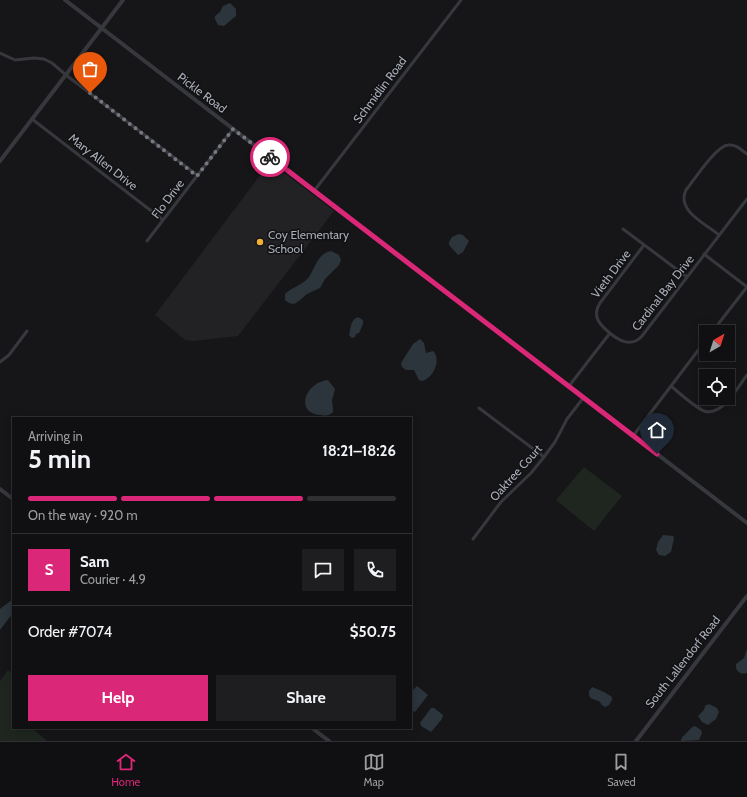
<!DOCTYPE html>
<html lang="en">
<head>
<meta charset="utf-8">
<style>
	:root { --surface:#101012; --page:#1e1e20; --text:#f1f3f6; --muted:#9c9d9f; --line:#303032; --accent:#db2777 }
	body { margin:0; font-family:Cabin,sans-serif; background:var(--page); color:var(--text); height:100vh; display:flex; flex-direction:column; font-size:15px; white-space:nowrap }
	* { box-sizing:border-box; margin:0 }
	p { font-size:13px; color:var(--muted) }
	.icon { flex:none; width:22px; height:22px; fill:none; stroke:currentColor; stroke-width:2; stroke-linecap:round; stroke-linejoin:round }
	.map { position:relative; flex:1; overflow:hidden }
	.side { position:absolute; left:12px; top:417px; width:400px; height:312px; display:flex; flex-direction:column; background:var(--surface); border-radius:0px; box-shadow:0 2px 10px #0003,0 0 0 1px var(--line) }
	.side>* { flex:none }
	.needle { width:26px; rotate:39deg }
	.controls { position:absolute; left:699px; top:325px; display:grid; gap:8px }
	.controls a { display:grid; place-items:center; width:36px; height:36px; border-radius:0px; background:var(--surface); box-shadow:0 2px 10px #0003,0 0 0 1px var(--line); font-size:20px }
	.pin { position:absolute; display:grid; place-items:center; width:34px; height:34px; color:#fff; margin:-41px -17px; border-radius:50% 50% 50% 0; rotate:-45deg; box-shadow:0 0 4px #0007 }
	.pin .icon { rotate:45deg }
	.courier { position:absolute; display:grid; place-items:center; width:40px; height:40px; margin:-20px; border:3px solid #db2777; border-radius:50%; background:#fff; color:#222; box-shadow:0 1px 5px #0007 }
	.headline em { font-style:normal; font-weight:700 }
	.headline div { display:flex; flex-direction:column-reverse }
	.headline { display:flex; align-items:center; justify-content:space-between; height:68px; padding:0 16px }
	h1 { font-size:26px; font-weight:700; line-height:30px }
	.bar { display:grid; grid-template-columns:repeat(4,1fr); gap:6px 4px; align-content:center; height:48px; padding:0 16px }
	.bar i { height:5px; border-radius:3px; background:var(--line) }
	.bar .on { background:var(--accent) }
	.bar p { grid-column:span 4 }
	.line { display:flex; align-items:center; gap:10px; padding:0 16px; border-top:1px solid var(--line) }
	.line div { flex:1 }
	.round { display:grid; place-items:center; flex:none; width:42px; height:42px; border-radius:0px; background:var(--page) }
	.primary-button { display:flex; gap:8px; margin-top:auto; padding:8px 16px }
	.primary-button a { flex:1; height:46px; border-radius:0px; background:var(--accent); color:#fff; font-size:16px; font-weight:700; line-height:46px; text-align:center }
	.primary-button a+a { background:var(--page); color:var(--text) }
	.tabs { display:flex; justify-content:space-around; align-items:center; height:56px; border-top:1px solid var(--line); background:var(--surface); font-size:11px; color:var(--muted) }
	.tabs a { display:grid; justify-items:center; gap:2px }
	.tabs .on { color:var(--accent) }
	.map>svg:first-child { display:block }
	.built { fill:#222225 }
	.green { fill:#1e261f }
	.water { fill:#2c353c }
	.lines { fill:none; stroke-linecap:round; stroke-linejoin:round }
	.minor { stroke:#37383d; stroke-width:3 }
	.tertiary { stroke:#37383d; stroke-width:4 }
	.done { stroke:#757880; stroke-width:4; stroke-dasharray:0 7.2 }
	.route { stroke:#db2777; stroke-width:5 }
	.poi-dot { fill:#f2b134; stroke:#111113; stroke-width:1.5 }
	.labels { text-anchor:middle; stroke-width:3; stroke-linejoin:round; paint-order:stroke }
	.street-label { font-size:12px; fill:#a8adb8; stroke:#111113 }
	.poi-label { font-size:12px; fill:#a8adb8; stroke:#111113; text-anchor:start }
</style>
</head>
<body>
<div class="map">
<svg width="747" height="741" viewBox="0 0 747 741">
	<rect width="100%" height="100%" fill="#161618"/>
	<!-- built -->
	<path class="built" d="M 270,162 L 334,211 L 238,336 L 193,341 L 185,340 L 155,315 Z"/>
	<!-- green -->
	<path class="green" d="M 584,467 L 622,496 L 594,531 L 556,500 Z
		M 8,670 L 13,674 L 13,728 L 32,728 L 47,741 L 0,741 L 0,681 Z"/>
	<!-- water -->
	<path class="water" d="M 230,3 L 236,9 L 236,16 L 224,26 L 218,25 L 215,19 L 215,16 L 220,12 L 223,6 Z
		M 459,234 L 463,235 L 469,241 L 463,252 L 458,255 L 449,245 L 449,242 L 452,237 Z
		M 331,251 L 339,255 L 341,260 L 339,265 L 325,279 L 320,288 L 307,294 L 300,300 L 294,304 L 289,303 L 285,300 L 285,294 C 292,287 303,285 309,277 C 315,268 318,253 331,251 Z
		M 358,317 L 363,320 L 363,324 L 359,333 L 356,334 L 355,337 L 352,338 L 349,335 C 351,328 350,320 358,317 Z
		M 420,339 L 424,343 L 426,353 L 433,351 C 442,360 433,378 422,381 L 419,380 L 414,370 L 406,370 L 402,367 L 401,363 L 413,344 Z
		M 328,380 L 335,389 L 332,400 L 333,409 L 333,412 C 329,416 326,416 321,415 C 294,414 305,382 328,380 Z
		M 663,535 L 673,536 L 674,538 L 671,552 L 665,556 L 659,555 L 656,550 L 658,542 Z
		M 13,599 L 13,613 L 0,630 L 0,609 Z
		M 747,649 L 747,673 C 740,675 735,671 736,664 L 744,658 Z
		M 417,686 L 428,695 L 415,712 L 411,710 L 411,692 Z
		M 592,687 L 604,692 L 612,697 L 612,700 L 609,705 L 605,707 L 602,705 L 599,701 C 593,699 588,699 589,691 Z
		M 709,704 L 717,708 L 719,712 L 716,719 L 708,725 L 702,722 L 698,716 L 704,710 L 705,706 Z
		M 431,708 L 434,708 L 443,715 L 442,719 L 431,732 L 421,726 L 420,723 Z
		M 695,726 L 701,730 L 702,733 L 699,740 L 681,741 L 682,737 C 687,734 690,727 695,726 Z"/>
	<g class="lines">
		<!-- minor -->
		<path class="minor" d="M 0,53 L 15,60 L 34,58 L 44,59 L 52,63 L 66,75
			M 66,75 L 197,175
			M 32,119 L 163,220
			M 314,191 L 461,0
			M 623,229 L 687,277
			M 719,235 C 706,224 676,211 686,190 C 694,180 716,146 728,145 C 736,144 741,150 747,154
			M 147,241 L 233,129
			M 644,245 L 600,303 C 591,317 601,326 611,334 C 621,342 632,347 642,336 L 747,199
			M 704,254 L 747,287
			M 712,332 L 747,287
			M 0,362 L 9,355 L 27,331
			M 569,386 L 610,333
			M 671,386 C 679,393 695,407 704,411 C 722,417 738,387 747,375
			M 479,408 L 544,457
			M 633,436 L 706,340
			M 473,539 L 501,502 L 531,473 L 544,457 L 555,442 L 567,419 L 584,397"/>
		<!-- tertiary -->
		<path class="tertiary" d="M 65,0 L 747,523
			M 0,161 L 123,0
			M 0,489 L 13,499
			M 312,728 L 329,741
			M 636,741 L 747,596"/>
	</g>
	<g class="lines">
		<!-- done -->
		<path class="done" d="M 90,93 L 197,176 L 233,129 L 270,157"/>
		<!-- route -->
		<path class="route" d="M 270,157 L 657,454"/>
	</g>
	<!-- markers -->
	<circle class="poi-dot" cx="260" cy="242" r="4"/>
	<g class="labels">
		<!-- street labels -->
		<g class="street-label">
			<text transform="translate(380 90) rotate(-53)" y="4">Schmidlin Road</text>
			<text transform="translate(202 93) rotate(37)" y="4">Pickle Road</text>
			<text transform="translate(103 162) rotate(38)" y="4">Mary Allen Drive</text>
			<text transform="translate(168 199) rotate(-53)" y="4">Flo Drive</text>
			<text transform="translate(611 274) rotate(-53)" y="4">Vieth Drive</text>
			<text transform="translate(663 293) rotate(-52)" y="4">Cardinal Bay Drive</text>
			<text transform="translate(516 473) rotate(-48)" y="4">Oaktree Court</text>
			<text transform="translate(683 662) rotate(-52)" y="4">South Lallendorf Road</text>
		</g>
		<!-- poi labels -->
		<g class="poi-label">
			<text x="268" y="239">Coy Elementary<tspan x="268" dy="14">School</tspan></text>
		</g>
	</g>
</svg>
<div class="controls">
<a><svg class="needle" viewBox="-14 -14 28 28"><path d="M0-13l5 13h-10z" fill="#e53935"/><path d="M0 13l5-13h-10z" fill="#9c9d9f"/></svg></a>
<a><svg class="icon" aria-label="locate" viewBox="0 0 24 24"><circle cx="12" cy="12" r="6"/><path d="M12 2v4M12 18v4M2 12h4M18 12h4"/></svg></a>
</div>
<div class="pin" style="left:90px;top:93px;background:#ea580c"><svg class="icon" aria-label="bag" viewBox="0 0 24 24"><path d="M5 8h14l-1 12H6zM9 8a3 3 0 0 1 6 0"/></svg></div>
<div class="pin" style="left:657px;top:454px;background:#1f2937"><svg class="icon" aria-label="home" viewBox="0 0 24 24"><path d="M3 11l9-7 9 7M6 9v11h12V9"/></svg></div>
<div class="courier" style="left:270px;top:157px"><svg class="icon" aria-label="bike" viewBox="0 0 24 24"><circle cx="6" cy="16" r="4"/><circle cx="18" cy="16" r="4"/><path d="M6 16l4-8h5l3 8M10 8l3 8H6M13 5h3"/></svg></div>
<section class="side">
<div class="headline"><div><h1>5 min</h1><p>Arriving in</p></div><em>18:21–18:26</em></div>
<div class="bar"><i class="on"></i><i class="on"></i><i class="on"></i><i></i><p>On the way · 920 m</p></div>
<div class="line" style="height:72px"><b class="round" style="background:var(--accent);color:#fff">S</b><div><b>Sam</b><p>Courier · 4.9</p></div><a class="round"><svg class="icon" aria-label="chat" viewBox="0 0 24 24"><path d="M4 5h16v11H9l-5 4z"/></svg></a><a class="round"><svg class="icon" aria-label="phone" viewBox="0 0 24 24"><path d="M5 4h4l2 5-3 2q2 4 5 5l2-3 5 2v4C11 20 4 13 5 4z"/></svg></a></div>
<div class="line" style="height:52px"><div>Order #7074</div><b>$50.75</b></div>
<div class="primary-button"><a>Help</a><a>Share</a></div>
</section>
</div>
<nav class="tabs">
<a class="on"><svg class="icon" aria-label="home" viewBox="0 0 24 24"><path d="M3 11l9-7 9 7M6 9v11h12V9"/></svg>Home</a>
<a><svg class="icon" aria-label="map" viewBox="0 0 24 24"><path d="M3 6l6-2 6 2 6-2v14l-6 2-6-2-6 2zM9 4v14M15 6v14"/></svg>Map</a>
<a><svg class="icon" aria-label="saved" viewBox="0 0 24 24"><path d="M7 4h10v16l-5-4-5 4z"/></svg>Saved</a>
</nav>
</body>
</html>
